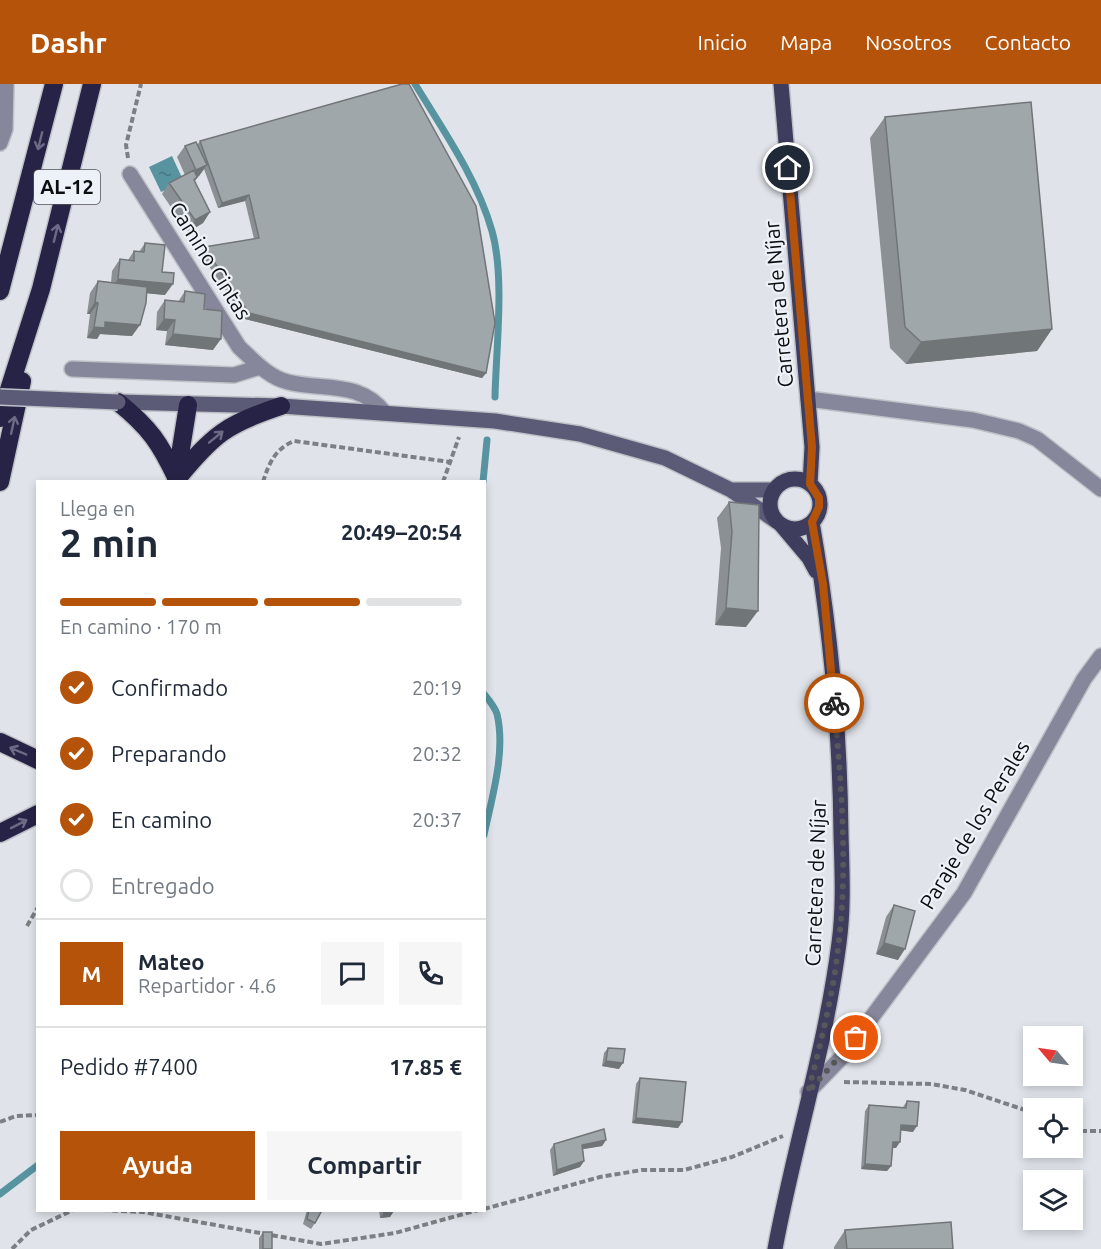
<!DOCTYPE html>
<html lang="es">
<head>
<meta charset="utf-8">
<style>
	:root { --surface:#fff; --page:#f6f6f7; --text:#1f2937; --muted:#747a83; --line:#e0e1e3; --accent:#b45309 }
	body { margin:0; font-family:Ubuntu,sans-serif; background:var(--page); color:var(--text); height:100vh; display:flex; flex-direction:column; font-size:22px; white-space:nowrap }
	* { box-sizing:border-box; margin:0 }
	p { font-size:20px; color:var(--muted) }
	.icon { flex:none; width:33px; height:33px; fill:none; stroke:currentColor; stroke-width:2; stroke-linecap:round; stroke-linejoin:round }
	.map { position:relative; flex:1; overflow:hidden }
	.details { position:absolute; left:36px; top:396px; width:450px; height:732px; display:flex; flex-direction:column; background:var(--surface); border-radius:0px; box-shadow:0 3px 9px #0003 }
	.details>* { flex:none }
	.needle { width:39px; rotate:299deg }
	.controls { position:absolute; left:1023px; top:942px; display:grid; gap:12px }
	.controls a { display:grid; place-items:center; width:60px; height:60px; border-radius:0px; background:var(--surface); box-shadow:0 3px 9px #0003; font-size:30px }
	.pin { position:absolute; display:grid; place-items:center; width:51px; height:51px; color:#fff; margin:-26px; border:3px solid #fff; border-radius:50%; box-shadow:0 2px 6px #0007 }
	.courier { position:absolute; display:grid; place-items:center; width:60px; height:60px; margin:-30px; border:4px solid #b45309; border-radius:50%; background:#fff; color:#222; box-shadow:0 2px 8px #0007 }
	.overview em { font-style:normal; font-weight:700 }
	.overview div { display:flex; flex-direction:column-reverse }
	.overview { display:flex; align-items:center; justify-content:space-between; height:102px; padding:0 24px }
	h1 { font-size:39px; font-weight:700; line-height:45px }
	.bar { display:grid; grid-template-columns:repeat(4,1fr); gap:9px 6px; align-content:center; height:72px; padding:0 24px }
	.bar i { height:8px; border-radius:4px; background:var(--line) }
	.bar .selected { background:var(--accent) }
	.bar p { grid-column:span 4 }
	.line { display:flex; align-items:center; gap:15px; padding:0 24px; border-top:2px solid var(--line) }
	.line div { flex:1 }
	.round { display:grid; place-items:center; flex:none; width:63px; height:63px; border-radius:0px; background:var(--page) }
	ol { padding:0 24px; list-style:none }
	li { display:flex; align-items:center; gap:18px; height:66px }
	li p { margin-inline-start:auto }
	li .icon { padding:6px; border-radius:50%; background:var(--accent); color:#fff; stroke-width:4 }
	li:last-child { color:var(--muted) }
	li i { width:33px; height:33px; border:3px solid var(--line); border-radius:50% }
	.button { display:flex; gap:12px; margin-top:auto; padding:12px 24px }
	.button a { flex:1; height:69px; border-radius:0px; background:var(--accent); color:#fff; font-size:24px; font-weight:700; line-height:69px; text-align:center }
	.button a+a { background:var(--page); color:var(--text) }
	header { display:flex; align-items:center; gap:36px; box-sizing:border-box; height:84px; padding:0 30px; background:var(--accent); color:#fff }
	header strong { font-size:28px }
	nav { display:flex; gap:33px; margin-inline-start:auto; font-size:21px }
	.map>svg:first-child { display:block }
	.water { fill:url(#water-ripples) }
	.lines { fill:none; stroke-linecap:round; stroke-linejoin:round }
	.stream { stroke:#5794a0; stroke-width:7 }
	.street-casing { stroke:#bec2c7; stroke-width:18 }
	.secondary-casing { stroke:#bec2c7; stroke-width:18 }
	.primary-casing { stroke:#bec2c7; stroke-width:18 }
	.highway-casing { stroke:#bec2c7; stroke-width:21 }
	.path { stroke:#7c7f83; stroke-width:4; stroke-dasharray:6 3; stroke-linecap:butt }
	.street { stroke:#87879b; stroke-width:15 }
	.secondary { stroke:#5c5b77; stroke-width:15 }
	.primary { stroke:#3f3d5e; stroke-width:15 }
	.highway { stroke:#272347; stroke-width:18 }
	.secondary-bridge-casing { stroke:#bec2c7; stroke-width:18; stroke-linecap:butt }
	.secondary-bridge { stroke:#5c5b77; stroke-width:15 }
	.wall { fill:#8a9093 }
	.shaded-wall { fill:#707578 }
	.building { fill:#a0a7ab; stroke:#707578; stroke-width:1.5 }
	.oneway { stroke:#6c6b85 }
	.done { stroke:#56585c; stroke-width:6; stroke-dasharray:0 10.8 }
	.route { stroke:#b45309; stroke-width:8 }
	.labels { text-anchor:middle; stroke-width:4.5; stroke-linejoin:round; paint-order:stroke }
	.shield { fill:#edf1f8; stroke:#4f5155; stroke-width:1.5 }
	.shield-label { font-size:20px; font-weight:bold; fill:#0b0d0f }
	.street-label { font-size:21px; fill:#0b0d0f; stroke:#edf1f8 }
</style>
</head>
<body>
<header>
<strong>Dashr</strong>
<nav><a>Inicio</a><a>Mapa</a><a>Nosotros</a><a>Contacto</a></nav>
</header>
<div class="map">
<svg width="1101" height="1165" viewBox="0 0 1101 1165">
	<defs>
		<pattern id="water-ripples" width="26" height="14" patternUnits="userSpaceOnUse" patternTransform="scale(1.5)"><rect width="26" height="14" fill="#5794a0"/><path d="M2 4q2-2 4 0t4 0M15 11q2-2 4 0t4 0" fill="none" stroke="#467781"/></pattern>
	</defs>
	<rect width="100%" height="100%" fill="#e0e4ea"/>
	<!-- water -->
	<path class="water" d="M 172,72 L 184,98 L 161,108 L 149,83 Z"/>
	<g class="lines">
		<!-- stream -->
		<path class="stream" d="M 415,0 C 443,46 477,94 492,147 C 505,193 496,264 495,313
			M 483,398 L 487,356
			M 484,610 C 489,616 495,623 497,630 C 506,668 492,713 484,751
			M 0,1110 L 38,1081"/>
		<defs>
			<path id="street" d="M 0,59 L 5,45 L 6,0
				M 130,90 L 239,263 C 253,276 268,293 288,298 C 324,307 359,296 385,329
				M 72,285 L 234,291 L 260,283
				M 808,315 L 973,336 L 1019,347 L 1037,355 L 1101,405
				M 808,1008 L 843,972 L 964,809 L 1084,595 L 1101,572"/>
			<path id="secondary" d="M 118,318 L 281,322 L 495,337 L 580,350 L 665,374 L 731,406 L 776,437
				M 731,406 L 774,406"/>
			<path id="primary" d="M 781,0 L 812,363 L 810,400
				M770 420a25 25 0 1 1 50 0a25 25 0 1 1-50 0Z
				M 782,442 L 809,474 L 816,487
				M 775,1165 C 794,1062 826,962 839,859 C 844,823 842,786 841,750 C 840,646 830,541 812,438"/>
			<path id="highway" d="M 0,207 L 54,0
				M 118,318 C 150,344 160,359 177,395
				M 0,334 L 41,205 L 92,0
				M 177,395 C 213,351 226,340 281,322
				M 176,396 L 188,321
				M 0,398 L 22,297
				M 0,658 L 38,676
				M 0,749 L 38,730"/>
		</defs>
		<!-- street casing -->
		<use href="#street" class="street-casing"/>
		<!-- secondary casing -->
		<use href="#secondary" class="secondary-casing"/>
		<!-- primary casing -->
		<use href="#primary" class="primary-casing"/>
		<!-- highway casing -->
		<use href="#highway" class="highway-casing"/>
		<!-- path -->
		<path class="path" d="M 128,74 L 126,61 L 141,0
			M 263,398 C 269,379 275,365 294,357 L 450,378
			M 443,398 L 459,353
			M 27,842 L 38,823
			M 844,998 L 931,1000 L 965,1006 L 1034,1029
			M 0,1038 L 16,1032 L 38,1031
			M 1072,1047 L 1101,1047
			M 484,1125 L 600,1093 L 642,1086 L 684,1086 L 732,1073 L 783,1052
			M 103,1126 L 143,1128 L 321,1160 L 395,1149 L 478,1126
			M 12,1165 L 31,1146 L 73,1126"/>
		<!-- street -->
		<use href="#street" class="street"/>
		<!-- secondary -->
		<use href="#secondary" class="secondary"/>
		<!-- primary -->
		<use href="#primary" class="primary"/>
		<!-- highway -->
		<use href="#highway" class="highway"/>
		<defs>
			<path id="secondary-bridge" d="M 0,313 L 118,318"/>
		</defs>
		<!-- secondary-bridge casing -->
		<use href="#secondary-bridge" class="secondary-bridge-casing"/>
		<!-- secondary-bridge -->
		<use href="#secondary-bridge" class="secondary-bridge"/>
	</g>
	<!-- wall -->
	<path class="wall" d="M 885,33 L 1052,245 L 1037,267 L 906,280 L 890,264 L 870,54 Z
		M 200,57 L 486,289 L 482,294 L 245,235 L 200,169 L 204,163 L 254,155 L 245,117 L 218,124 L 204,85 L 195,97 L 210,128 L 203,139 L 188,148 L 162,110 L 169,99 L 185,91 L 177,73 L 185,62 L 197,61 Z
		M 145,159 L 162,188 L 165,211 L 147,209 L 132,252 L 100,250 L 97,255 L 87,254 L 90,230 L 87,230 L 90,209 L 98,197 L 111,199 L 112,187 L 120,175 L 128,176 L 134,167 L 139,168 Z
		M 185,207 L 204,225 L 213,266 L 165,261 L 167,247 L 156,246 L 157,228 L 165,216 L 178,218 Z
		M 729,418 L 746,543 L 715,541 L 721,464 L 717,434 Z
		M 894,821 L 898,876 L 876,870 L 886,833 Z
		M 608,964 L 619,985 L 602,982 L 604,969 Z
		M 640,994 L 682,1038 L 678,1044 L 632,1039 L 636,1000 Z
		M 907,1017 L 913,1048 L 901,1046 L 896,1064 L 893,1064 L 891,1082 L 887,1087 L 861,1085 L 865,1027 L 869,1021 L 903,1023 Z
		M 606,1056 L 602,1062 L 583,1065 L 584,1077 L 580,1083 L 553,1092 L 550,1066 L 554,1060 Z
		M 307,1126 L 317,1126 L 315,1139 L 311,1145 L 303,1140 Z
		M 379,1126 L 394,1126 L 390,1133 L 380,1134 Z
		M 845,1146 L 953,1165 L 834,1165 L 834,1163 Z
		M 263,1148 L 272,1165 L 259,1165 L 259,1154 Z"/>
	<!-- shaded-wall -->
	<path class="shaded-wall" d="M 207,81 L 199,92 L 188,97 L 196,86 Z
		M 249,111 L 245,117 L 218,124 L 222,119 Z
		M 210,128 L 203,139 L 188,148 L 195,136 Z
		M 118,195 L 173,200 L 165,211 L 110,206 Z
		M 95,218 L 98,219 L 90,230 L 87,230 Z
		M 249,229 L 486,289 L 482,294 L 245,235 Z
		M 164,235 L 175,236 L 167,247 L 156,246 Z
		M 105,238 L 140,241 L 132,252 L 100,250 L 97,255 L 87,254 L 94,243 Z
		M 1052,245 L 1037,267 L 906,280 L 921,258 Z
		M 173,250 L 221,255 L 213,266 L 165,261 Z
		M 726,524 L 758,527 L 746,543 L 715,541 Z
		M 884,859 L 905,865 L 898,876 L 876,870 Z
		M 606,977 L 623,979 L 619,985 L 602,982 Z
		M 636,1034 L 682,1038 L 678,1044 L 632,1039 Z
		M 901,1041 L 917,1042 L 913,1048 L 897,1046 Z
		M 606,1056 L 602,1062 L 578,1066 L 582,1061 Z
		M 893,1058 L 900,1058 L 896,1064 L 889,1063 Z
		M 584,1077 L 580,1083 L 553,1092 L 557,1086 Z
		M 865,1080 L 891,1082 L 887,1087 L 861,1085 Z
		M 394,1127 L 390,1133 L 380,1134 L 384,1129 Z"/>
	<!-- building -->
	<path class="building" d="M 402,0 L 409,0 L 476,122 L 495,239 L 486,289 L 249,229 L 204,163 L 259,154 L 249,111 L 222,119 L 200,57 Z
		M 1031,18 L 1052,245 L 921,258 L 905,243 L 885,33 Z
		M 196,58 L 207,81 L 196,86 L 185,62 Z
		M 194,86 L 197,93 L 194,96 L 210,128 L 195,136 L 169,99 Z
		M 145,159 L 165,161 L 162,188 L 174,189 L 173,200 L 118,195 L 120,175 L 134,177 L 134,167 L 144,168 Z
		M 98,197 L 147,203 L 146,219 L 140,241 L 105,238 L 105,244 L 94,243 L 98,219 L 95,218 Z
		M 185,207 L 205,210 L 204,225 L 222,227 L 221,255 L 173,250 L 175,236 L 164,235 L 165,216 L 184,218 Z
		M 729,418 L 759,421 L 758,527 L 726,524 L 732,448 Z
		M 894,821 L 915,827 L 905,865 L 884,859 Z
		M 608,964 L 625,965 L 623,979 L 606,977 Z
		M 640,994 L 686,998 L 682,1038 L 636,1034 Z
		M 907,1017 L 919,1018 L 917,1042 L 901,1041 L 900,1058 L 893,1058 L 891,1082 L 865,1080 L 869,1021 L 906,1024 Z
		M 604,1045 L 606,1056 L 582,1061 L 584,1077 L 557,1086 L 554,1060 Z
		M 309,1126 L 317,1126 L 321,1128 L 315,1139 L 307,1135 Z
		M 384,1126 L 394,1126 L 394,1127 L 384,1129 Z
		M 951,1138 L 953,1165 L 847,1165 L 845,1146 Z
		M 263,1148 L 272,1148 L 272,1165 L 263,1165 Z"/>
	<!-- one-way arrows -->
	<defs><path id="oneway-shaft" d="M-6 0H5M1.5-3L5.5 0L1.5 3" fill="none" stroke-width="1.6" stroke-linecap="round" stroke-linejoin="round" transform="scale(1.5)"/></defs>
	<g class="oneway">
		<use href="#oneway-shaft" transform="translate(40 57) rotate(104)"/>
		<use href="#oneway-shaft" transform="translate(56 149) rotate(-76)"/>
		<use href="#oneway-shaft" transform="translate(13 341) rotate(-78)"/>
		<use href="#oneway-shaft" transform="translate(216 353) rotate(-39)"/>
		<use href="#oneway-shaft" transform="translate(18 667) rotate(-157)"/>
		<use href="#oneway-shaft" transform="translate(19 740) rotate(-27)"/>
	</g>
	<g class="lines">
		<!-- done -->
		<path class="done" d="M 834,619 C 841,697 848,778 839,856 C 834,908 821,958 808,1008 L 856,954"/>
		<!-- route -->
		<path class="route" d="M 788,84 L 812,363 L 810,400 L 819,414 L 819,423 L 812,438 L 823,500 L 834,619"/>
	</g>
	<g class="labels">
		<!-- shield labels -->
		<rect class="shield" x="34" y="86" width="66" height="34" rx="4.5"/>
		<g class="shield-label">
			<text x="67" y="110">AL-12</text>
		</g>
		<!-- street labels -->
		<g class="street-label">
			<text transform="translate(210 177) rotate(58)" y="7">Camino Cintas</text>
			<text transform="translate(779 220) rotate(-95)" y="7">Carretera de Níjar</text>
			<text transform="translate(975 741) rotate(-59)" y="7">Paraje de los Perales</text>
			<text transform="translate(816 799) rotate(-88)" y="7">Carretera de Níjar</text>
		</g>
	</g>
</svg>
<div class="controls">
<a><svg class="needle" viewBox="-14 -14 28 28"><path d="M0-13l5 13h-10z" fill="#e53935"/><path d="M0 13l5-13h-10z" fill="#747a83"/></svg></a>
<a><svg class="icon" aria-label="locate" viewBox="0 0 24 24"><circle cx="12" cy="12" r="6"/><path d="M12 2v4M12 18v4M2 12h4M18 12h4"/></svg></a>
<a><svg class="icon" aria-label="layers" viewBox="0 0 24 24"><path d="M12 4l9 5-9 5-9-5zM3 14l9 5 9-5"/></svg></a>
</div>
<div class="pin" style="left:856px;top:954px;background:#ea580c"><svg class="icon" aria-label="bag" viewBox="0 0 24 24"><path d="M5 8h14l-1 12H6zM9 8a3 3 0 0 1 6 0"/></svg></div>
<div class="pin" style="left:788px;top:84px;background:#1f2937"><svg class="icon" aria-label="home" viewBox="0 0 24 24"><path d="M3 11l9-7 9 7M6 9v11h12V9"/></svg></div>
<div class="courier" style="left:834px;top:619px"><svg class="icon" aria-label="bike" viewBox="0 0 24 24"><circle cx="6" cy="16" r="4"/><circle cx="18" cy="16" r="4"/><path d="M6 16l4-8h5l3 8M10 8l3 8H6M13 5h3"/></svg></div>
<section class="details">
<div class="overview"><div><h1>2 min</h1><p>Llega en</p></div><em>20:49–20:54</em></div>
<div class="bar"><i class="selected"></i><i class="selected"></i><i class="selected"></i><i></i><p>En camino · 170 m</p></div>
<ol>
<li><svg class="icon" aria-label="check" viewBox="0 0 24 24"><path d="M5 12l5 5 9-10"/></svg>Confirmado<p>20:19</p></li>
<li><svg class="icon" aria-label="check" viewBox="0 0 24 24"><path d="M5 12l5 5 9-10"/></svg>Preparando<p>20:32</p></li>
<li><svg class="icon" aria-label="check" viewBox="0 0 24 24"><path d="M5 12l5 5 9-10"/></svg>En camino<p>20:37</p></li>
<li><i></i>Entregado</li>
</ol>
<div class="line" style="height:108px"><b class="round" style="background:var(--accent);color:#fff">M</b><div><b>Mateo</b><p>Repartidor · 4.6</p></div><a class="round"><svg class="icon" aria-label="chat" viewBox="0 0 24 24"><path d="M4 5h16v11H9l-5 4z"/></svg></a><a class="round"><svg class="icon" aria-label="phone" viewBox="0 0 24 24"><path d="M5 4h4l2 5-3 2q2 4 5 5l2-3 5 2v4C11 20 4 13 5 4z"/></svg></a></div>
<div class="line" style="height:78px"><div>Pedido #7400</div><b>17.85 €</b></div>
<div class="button"><a>Ayuda</a><a>Compartir</a></div>
</section>
</div>
</body>
</html>
